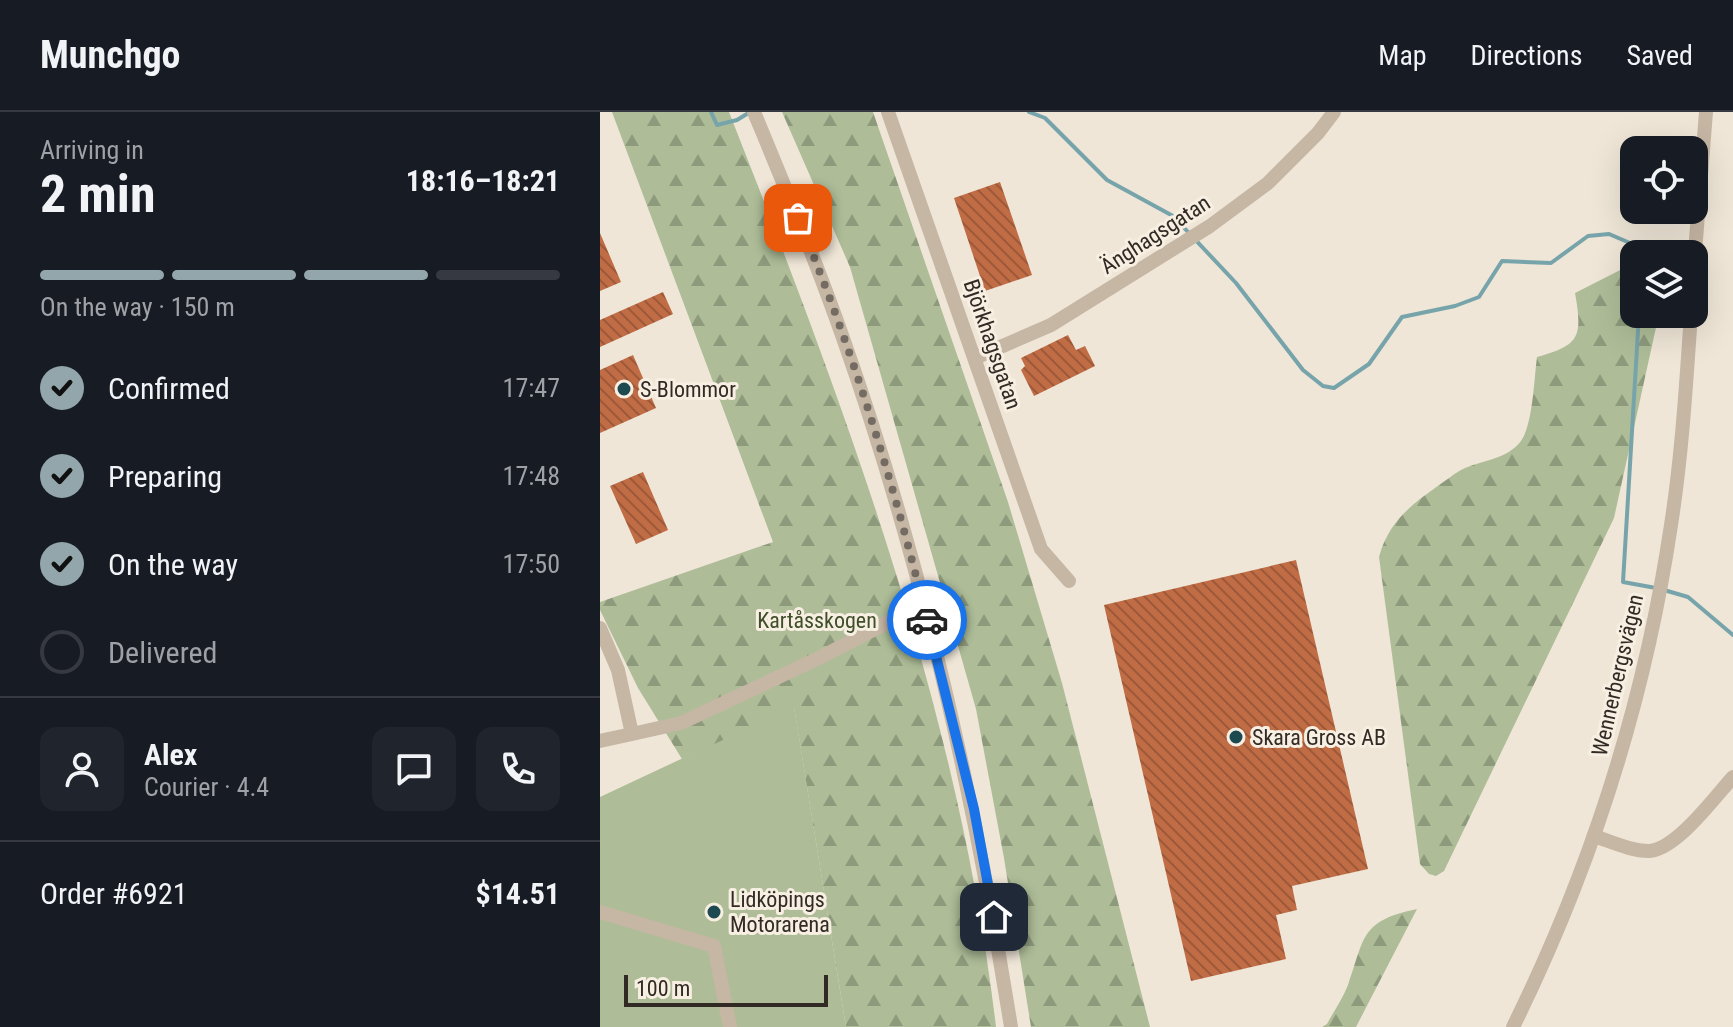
<!DOCTYPE html>
<html lang="en">
<head>
<meta charset="utf-8">
<style>
	:root { --surface:#171b24; --page:#20242c; --text:#f1f3f6; --muted:#9ea1a6; --line:#363941; --accent:#92a6ac }
	body { margin:0; font-family:"Roboto Condensed",sans-serif; background:var(--page); color:var(--text); height:100vh; display:flex; flex-direction:column; font-size:30px; white-space:nowrap }
	* { box-sizing:border-box; margin:0 }
	p { font-size:26px; color:var(--muted) }
	.icon { flex:none; width:44px; height:44px; fill:none; stroke:currentColor; stroke-width:2; stroke-linecap:round; stroke-linejoin:round }
	.map { position:relative; flex:1; overflow:hidden }
	.drawer { display:flex; flex-direction:column; background:var(--surface); width:600px }
	.drawer>* { flex:none }
	.controls { position:absolute; left:1020px; top:24px; display:grid; gap:16px }
	.controls a { display:grid; place-items:center; width:88px; height:88px; border-radius:16px; background:var(--surface); box-shadow:0 8px 32px #0002; font-size:40px }
	.scale { position:absolute; left:24px; bottom:20px; width:204px; box-sizing:border-box; padding-left:8px; border:4px solid #322a25; border-top:0; font-size:22px; line-height:28px; white-space:nowrap; color:#322a25; -webkit-text-stroke:6px #f7efe2; paint-order:stroke }
	.pin { position:absolute; display:grid; place-items:center; width:68px; height:68px; color:#fff; margin:-34px; border-radius:16px; box-shadow:0 4px 12px #0006 }
	.courier { position:absolute; display:grid; place-items:center; width:80px; height:80px; margin:-40px; border:6px solid #1a73e8; border-radius:50%; background:#fff; color:#222; box-shadow:0 2px 10px #0007 }
	.summary em { font-style:normal; font-weight:700 }
	.summary div { display:flex; flex-direction:column-reverse }
	.summary { display:flex; align-items:center; justify-content:space-between; height:136px; padding:0 40px }
	h1 { font-size:52px; font-weight:700; line-height:60px }
	.bar { display:grid; grid-template-columns:repeat(4,1fr); gap:12px 8px; align-content:center; height:96px; padding:0 40px }
	.bar i { height:10px; border-radius:6px; background:var(--line) }
	.bar .current { background:var(--accent) }
	.bar p { grid-column:span 4 }
	.line { display:flex; align-items:center; gap:20px; padding:0 40px; border-top:2px solid var(--line) }
	.line div { flex:1 }
	.round { display:grid; place-items:center; flex:none; width:84px; height:84px; border-radius:16px; background:var(--page) }
	ol { padding:0 40px; list-style:none }
	li { display:flex; align-items:center; gap:24px; height:88px }
	li p { margin-inline-start:auto }
	li .icon { padding:8px; border-radius:50%; background:var(--accent); color:#111; stroke-width:4 }
	li:last-child { color:var(--muted) }
	li i { width:44px; height:44px; border:4px solid var(--line); border-radius:50% }
	header { display:flex; align-items:center; gap:48px; box-sizing:border-box; height:112px; padding:0 40px; background:var(--surface); border-bottom:2px solid var(--line) }
	header strong { font-size:38px }
	nav { display:flex; gap:44px; margin-inline-start:auto; font-size:28px }
	main { display:flex; flex:1; min-height:0 }
	.map>svg:first-child { display:block }
	.grass { fill:#aebd98 }
	.forest { fill:url(#forest-firs) }
	.lines { fill:none; stroke-linecap:round; stroke-linejoin:round }
	.stream { stroke:#77a4aa; stroke-width:4 }
	.building { fill:url(#building-back-hatch) }
	.minor { stroke:#c6b6a4; stroke-width:14 }
	.done { stroke:#746c63; stroke-width:8; stroke-dasharray:0 14.4 }
	.route { stroke:#1a73e8; stroke-width:10 }
	.poi-dot { fill:#1d4951; stroke:#f7efe2; stroke-width:3 }
	.labels { text-anchor:middle; stroke-width:6; stroke-linejoin:round; paint-order:stroke }
	.street-label { font-size:22px; fill:#322a25; stroke:#f7efe2 }
	.poi-label { font-size:22px; fill:#322a25; stroke:#f7efe2; text-anchor:start }
	.park-label { font-size:22px; fill:#3e4f2a; stroke:#f7efe2 }
</style>
</head>
<body>
<header>
<strong>Munchgo</strong>
<nav><a>Map</a><a>Directions</a><a>Saved</a></nav>
</header>
<main>
<section class="drawer">
<div class="summary"><div><h1>2 min</h1><p>Arriving in</p></div><em>18:16–18:21</em></div>
<div class="bar"><i class="current"></i><i class="current"></i><i class="current"></i><i></i><p>On the way · 150 m</p></div>
<ol>
<li><svg class="icon" aria-label="check" viewBox="0 0 24 24"><path d="M5 12l5 5 9-10"/></svg>Confirmed<p>17:47</p></li>
<li><svg class="icon" aria-label="check" viewBox="0 0 24 24"><path d="M5 12l5 5 9-10"/></svg>Preparing<p>17:48</p></li>
<li><svg class="icon" aria-label="check" viewBox="0 0 24 24"><path d="M5 12l5 5 9-10"/></svg>On the way<p>17:50</p></li>
<li><i></i>Delivered</li>
</ol>
<div class="line" style="height:144px"><a class="round"><svg class="icon" aria-label="person" viewBox="0 0 24 24"><circle cx="12" cy="8" r="4"/><path d="M4 21q1-7 8-7t8 7"/></svg></a><div><b>Alex</b><p>Courier · 4.4</p></div><a class="round"><svg class="icon" aria-label="chat" viewBox="0 0 24 24"><path d="M4 5h16v11H9l-5 4z"/></svg></a><a class="round"><svg class="icon" aria-label="phone" viewBox="0 0 24 24"><path d="M5 4h4l2 5-3 2q2 4 5 5l2-3 5 2v4C11 20 4 13 5 4z"/></svg></a></div>
<div class="line" style="height:104px"><div>Order #6921</div><b>$14.51</b></div>
</section>
<div class="map">
<svg width="1133" height="915" viewBox="0 0 1133 915">
	<defs>
		<pattern id="forest-firs" width="22" height="20" patternUnits="userSpaceOnUse" patternTransform="scale(2)"><rect width="22" height="20" fill="#aebd98"/><path d="M5 1l3.5 6h-7zM16 11l3.5 6h-7z" fill="#8e9a7c"/></pattern>
		<pattern id="building-back-hatch" width="6" height="6" patternUnits="userSpaceOnUse" patternTransform="scale(2)"><rect width="6" height="6" fill="#c06c44"/><path d="M-1 5l2 2M0 0l6 6M5-1l2 2" fill="none" stroke="#9d5939"/></pattern>
	</defs>
	<rect width="100%" height="100%" fill="#efe6d7"/>
	<!-- grass -->
	<path class="grass" d="M 194,594 L 246,915 L 0,915 L 0,685 Z"/>
	<!-- forest -->
	<path class="forest" d="M 12,0 L 129,0 C 245,295 359,598 396,915 L 246,915 L 194,595 L 82,647 L 38,576 L 0,498 L 0,490 L 173,430 Z
		M 182,0 L 273,0 L 408,390 L 462,571 L 550,915 L 431,915 L 404,746 L 376,597 L 250,155 Z
		M 1034,151 L 1034,202 L 1059,202 L 1014,406 L 844,759 L 836,764 L 829,762 L 820,752 L 779,445 C 788,412 808,395 835,376 C 844,370 852,363 861,358 C 880,348 907,348 921,329 C 933,312 934,267 937,245 C 979,233 983,226 975,181 Z
		M 817,797 L 756,915 L 722,915 L 727,912 C 734,899 743,886 748,873 C 765,825 760,809 817,797 Z"/>
	<g class="lines">
		<!-- stream -->
		<path class="stream" d="M 111,0 L 117,13 L 137,8 L 150,0
			M 429,0 L 445,6 L 507,68 L 573,104 L 636,171 L 703,258 L 723,274 L 734,276 L 769,252 L 802,205 L 855,194 L 879,185 L 902,149 L 951,151 L 988,124 L 1009,122 L 1044,137 L 1044,142
			M 1039,202 L 1023,470 L 1056,476
			M 1064,478 L 1088,485 L 1133,523"/>
	</g>
	<!-- building -->
	<path class="building" d="M 400,70 L 432,163 L 385,179 L 354,86 Z
		M 0,121 L 21,170 L 0,179 Z
		M 63,180 L 73,202 L 0,235 L 0,208 Z
		M 468,223 L 476,238 L 485,234 L 495,254 L 434,284 L 421,258 L 425,254 L 421,246 Z
		M 33,243 L 56,296 L 0,321 L 0,258 Z
		M 43,360 L 68,418 L 36,432 L 10,374 Z
		M 696,448 L 768,757 L 692,774 L 697,798 L 676,803 L 686,847 L 591,869 L 504,493 Z"/>
	<g class="lines">
		<!-- minor -->
		<path class="minor" d="M 154,0 C 185,75 216,149 243,226 C 322,449 374,682 411,915
			M 288,0 L 441,437 L 469,469
			M 1094,153 L 1106,0
			M 375,246 L 451,213 L 610,114 L 668,71 L 718,21 L 734,0
			M 0,516 L 18,558 L 32,622 L 0,629
			M 32,622 L 81,611 L 219,546 L 323,492
			M 994,724 C 1012,730 1031,739 1049,739 C 1076,738 1115,685 1133,665
			M 0,800 L 114,834 L 130,915
			M 913,915 C 991,757 1045,588 1071,413 C 1082,343 1086,273 1091,202"/>
	</g>
	<g class="lines">
		<!-- done -->
		<path class="done" d="M 198,106 C 252,235 294,372 327,508"/>
		<!-- route -->
		<path class="route" d="M 327,508 L 374,697 L 394,805"/>
	</g>
	<!-- markers -->
	<g class="poi-dot">
		<circle cx="24" cy="277" r="8"/>
		<circle cx="636" cy="625" r="8"/>
		<circle cx="114" cy="800" r="8"/>
	</g>
	<g class="labels">
		<!-- street labels -->
		<g class="street-label">
			<text transform="translate(555 122) rotate(-33)" y="8">Änghagsgatan</text>
			<text transform="translate(393 232) rotate(71)" y="8">Björkhagsgatan</text>
			<text transform="translate(1017 563) rotate(-77)" y="8">Wennerbergsvägen</text>
		</g>
		<!-- poi labels -->
		<g class="poi-label">
			<text x="40" y="285">S-Blommor</text>
			<text x="652" y="633">Skara Gross AB</text>
			<text x="130" y="795">Lidköpings<tspan x="130" dy="25">Motorarena</tspan></text>
		</g>
		<!-- park labels -->
		<g class="park-label">
			<text x="217" y="516">Kartåsskogen</text>
		</g>
	</g>
</svg>
<div class="controls">
<a><svg class="icon" aria-label="locate" viewBox="0 0 24 24"><circle cx="12" cy="12" r="6"/><path d="M12 2v4M12 18v4M2 12h4M18 12h4"/></svg></a>
<a><svg class="icon" aria-label="layers" viewBox="0 0 24 24"><path d="M12 4l9 5-9 5-9-5zM3 14l9 5 9-5"/></svg></a>
</div>
<div class="scale">100 m</div>
<div class="pin" style="left:198px;top:106px;background:#ea580c"><svg class="icon" aria-label="bag" viewBox="0 0 24 24"><path d="M5 8h14l-1 12H6zM9 8a3 3 0 0 1 6 0"/></svg></div>
<div class="pin" style="left:394px;top:805px;background:#1f2937"><svg class="icon" aria-label="home" viewBox="0 0 24 24"><path d="M3 11l9-7 9 7M6 9v11h12V9"/></svg></div>
<div class="courier" style="left:327px;top:508px"><svg class="icon" aria-label="car" viewBox="0 0 24 24"><path d="M5 17H2v-5l4-1 3-4h7l3 4 3 1v5h-3M9 17h6M6 11h13"/><circle cx="7" cy="17" r="2"/><circle cx="17" cy="17" r="2"/></svg></div>
</div>
</main>
</body>
</html>
